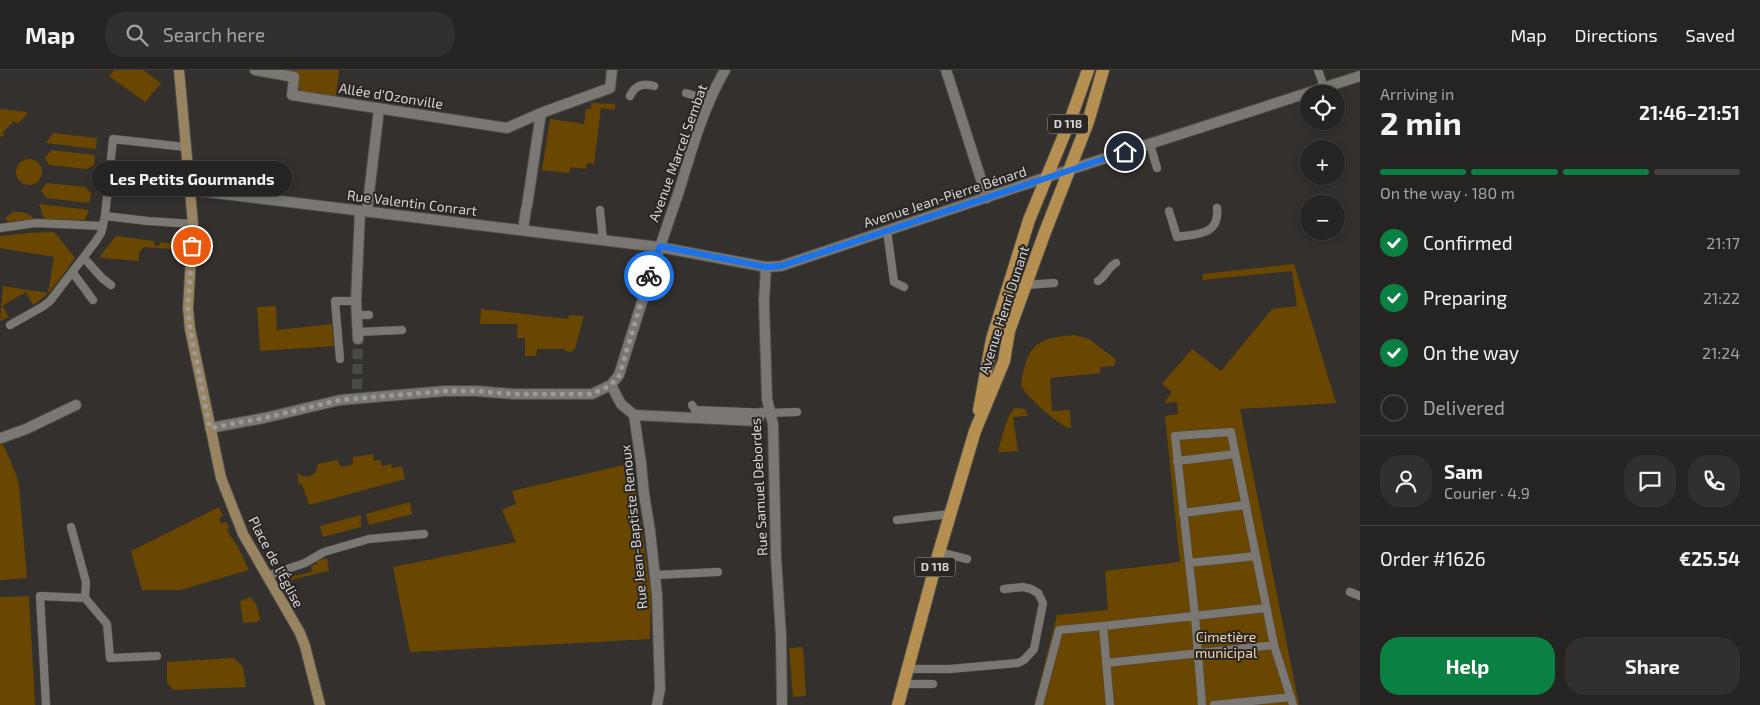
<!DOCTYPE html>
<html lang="en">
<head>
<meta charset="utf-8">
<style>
	:root { --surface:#262422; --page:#32302f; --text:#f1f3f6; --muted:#a4a4a5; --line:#424140; --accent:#0b8043 }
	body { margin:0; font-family:"Exo 2",sans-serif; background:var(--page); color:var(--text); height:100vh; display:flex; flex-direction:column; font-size:19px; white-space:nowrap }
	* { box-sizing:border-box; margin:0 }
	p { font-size:16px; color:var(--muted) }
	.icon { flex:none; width:28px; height:28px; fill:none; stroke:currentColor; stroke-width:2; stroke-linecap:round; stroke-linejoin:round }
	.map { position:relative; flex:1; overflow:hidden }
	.side { display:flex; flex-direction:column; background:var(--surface); width:400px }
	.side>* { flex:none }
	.controls { position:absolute; left:1300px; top:15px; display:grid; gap:10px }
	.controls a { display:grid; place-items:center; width:45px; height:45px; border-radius:50%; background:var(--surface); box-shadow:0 2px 8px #0003,0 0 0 1px var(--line); font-size:25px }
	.pin { position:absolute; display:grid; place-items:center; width:42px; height:42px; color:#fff; margin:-21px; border:2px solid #fff; border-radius:50%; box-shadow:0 1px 5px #0007 }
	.courier { position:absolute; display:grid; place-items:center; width:50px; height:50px; margin:-25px; border:4px solid #1a73e8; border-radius:50%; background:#fff; color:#222; box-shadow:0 1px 6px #0007 }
	.bubble { position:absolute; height:35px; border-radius:18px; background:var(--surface); box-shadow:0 2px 8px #0003,0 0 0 1px var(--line); font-size:16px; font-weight:700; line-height:35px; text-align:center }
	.headline em { font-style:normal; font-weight:700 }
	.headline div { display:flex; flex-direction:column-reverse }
	.headline { display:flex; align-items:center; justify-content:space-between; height:85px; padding:0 20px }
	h1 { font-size:32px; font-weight:700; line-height:38px }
	.bar { display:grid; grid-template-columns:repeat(4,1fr); gap:8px 5px; align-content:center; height:60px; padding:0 20px }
	.bar i { height:6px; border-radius:4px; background:var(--line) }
	.bar .active { background:var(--accent) }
	.bar p { grid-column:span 4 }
	.line { display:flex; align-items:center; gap:12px; padding:0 20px; border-top:1px solid var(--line) }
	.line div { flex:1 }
	.round { display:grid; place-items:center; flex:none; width:52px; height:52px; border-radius:20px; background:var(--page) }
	ol { padding:0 20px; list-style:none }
	li { display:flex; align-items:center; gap:15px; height:55px }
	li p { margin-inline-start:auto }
	li .icon { padding:5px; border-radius:50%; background:var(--accent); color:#fff; stroke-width:4 }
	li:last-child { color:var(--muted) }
	li i { width:28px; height:28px; border:2px solid var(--line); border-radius:50% }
	.button { display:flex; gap:10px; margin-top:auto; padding:10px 20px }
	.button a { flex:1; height:58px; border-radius:20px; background:var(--accent); color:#fff; font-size:20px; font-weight:700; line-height:58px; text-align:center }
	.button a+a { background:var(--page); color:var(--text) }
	header { display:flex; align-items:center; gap:30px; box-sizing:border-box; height:70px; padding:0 25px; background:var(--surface); border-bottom:1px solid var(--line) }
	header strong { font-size:24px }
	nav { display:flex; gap:28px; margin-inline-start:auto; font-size:18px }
	.search { width:350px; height:45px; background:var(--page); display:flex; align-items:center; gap:12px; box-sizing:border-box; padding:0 18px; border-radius:20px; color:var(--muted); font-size:19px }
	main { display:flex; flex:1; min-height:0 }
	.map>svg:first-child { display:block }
	.green { fill:#6a4700 }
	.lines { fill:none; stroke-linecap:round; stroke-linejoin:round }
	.pedestrian-tunnel { stroke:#4b4946; stroke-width:10; stroke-dasharray:10 5; stroke-linecap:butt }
	.service-casing { stroke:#4f4d4a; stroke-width:9 }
	.pedestrian-casing { stroke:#4f4d4a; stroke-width:12 }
	.minor-casing { stroke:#4f4d4a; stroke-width:12 }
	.tertiary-casing { stroke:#4f4d4a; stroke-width:12 }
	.secondary-casing { stroke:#4f4d4a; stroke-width:12 }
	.primary-casing { stroke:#4f4d4a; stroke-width:14 }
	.service { stroke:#7b7873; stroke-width:8 }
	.pedestrian { stroke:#7b7873; stroke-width:10 }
	.minor { stroke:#7b7873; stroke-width:10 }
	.tertiary { stroke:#7b7873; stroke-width:10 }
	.secondary { stroke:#988461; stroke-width:10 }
	.primary { stroke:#b69050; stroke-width:12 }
	.done { stroke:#9d9b98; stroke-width:5; stroke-dasharray:0 9 }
	.route { stroke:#1a73e8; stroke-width:6 }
	.labels { text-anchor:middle; stroke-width:4; stroke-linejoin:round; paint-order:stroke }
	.shield { fill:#292623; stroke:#a2a09e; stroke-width:1 }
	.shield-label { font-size:12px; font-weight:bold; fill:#d6d4d2 }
	.street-label { font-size:14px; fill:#d6d4d2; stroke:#292623 }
	.park-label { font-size:14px; fill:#f5d8af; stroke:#292623 }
</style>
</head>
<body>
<header>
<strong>Map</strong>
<div class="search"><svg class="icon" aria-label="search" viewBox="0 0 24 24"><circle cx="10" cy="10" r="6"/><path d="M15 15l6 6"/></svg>Search here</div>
<nav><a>Map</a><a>Directions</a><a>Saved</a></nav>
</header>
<main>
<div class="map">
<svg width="1360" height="635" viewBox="0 0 1360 635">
	<rect width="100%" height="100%" fill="#33302d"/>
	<!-- green -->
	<path class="green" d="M 114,0 L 143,0 L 161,13 L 145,32 L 109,6 Z
		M 280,0 L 339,0 L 336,26 L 300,21 L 298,16 L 299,5 L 296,5 L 296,3 Z
		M 591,33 L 615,34 L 615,40 L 601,38 L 594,94 L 587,93 L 586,99 L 571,97 L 569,103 L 542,100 L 550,49 L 584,54 L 586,39 L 591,39 Z
		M 0,39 L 27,42 L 25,47 L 18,53 L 14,51 L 3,62 L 4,67 L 0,66 Z
		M 53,63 L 97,68 L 96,79 L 46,73 Z
		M 52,80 L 95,85 L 94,95 L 87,99 L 49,95 L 45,87 Z
		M16 102a13 13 0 1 1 26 0a13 13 0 1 1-26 0Z
		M 47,113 L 85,117 L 91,123 L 89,133 L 46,128 L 41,120 Z
		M 39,134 L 89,140 L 85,150 L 44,149 Z
		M 13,142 C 21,142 29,142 34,149 L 9,152 L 5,148 Z
		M 54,162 L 75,188 C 63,204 51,225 33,235 L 26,222 L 2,236 L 9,247 L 0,251 L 3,216 L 48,223 L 54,187 L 0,178 L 0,166 L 29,163 Z
		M 116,166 L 154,171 L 154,175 L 159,176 L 160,172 L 173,174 L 173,179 L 144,177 L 139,182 L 139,191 L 102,188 L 100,186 Z
		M 1294,194 L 1336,333 L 1240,339 L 1299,635 L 1034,635 L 1057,545 L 1108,540 L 1105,501 L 1180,492 L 1165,346 L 1178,344 L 1177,332 L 1164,333 L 1172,322 L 1162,314 L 1192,279 L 1221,301 L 1272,239 L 1297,236 L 1292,201 L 1203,210 L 1202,204 Z
		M 276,236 L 277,260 L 332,254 L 334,276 L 260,281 L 257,237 Z
		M 481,239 L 568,249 L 569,245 L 584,246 L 575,278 L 572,282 L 565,281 L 565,279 L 537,279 L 536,286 L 525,286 L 525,268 L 517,268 L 518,254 L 480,254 Z
		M 1074,265 L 1089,269 L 1114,288 L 1116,292 L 1114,296 L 1100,297 L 1100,303 L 1050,308 L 1052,341 L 1070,340 L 1071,357 L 1068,358 C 1056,352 1026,327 1021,315 C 1027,276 1035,268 1074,265 Z
		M 1015,338 L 1025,339 L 1028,346 L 1013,347 L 1018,381 L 998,382 C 1001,371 1007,344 1015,338 Z
		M 0,372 L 2,372 L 16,404 L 19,416 L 27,508 L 0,510 Z
		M 373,384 L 374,391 L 380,390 L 382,396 L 391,394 L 392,398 L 402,396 L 405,409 L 309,435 L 302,414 L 299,415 L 297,403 C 307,410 317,406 318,394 L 338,390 L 339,394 L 342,397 L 351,395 L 353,393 L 353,387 Z
		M 628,394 L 637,425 L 651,525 L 650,569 L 410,582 L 393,497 L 516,472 L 502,440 L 516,434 L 512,421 Z
		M 410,432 L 412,444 L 369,455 L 366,444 Z
		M 219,437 L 223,446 L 219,448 L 221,453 L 226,452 L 229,458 L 227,459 L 228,462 L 238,477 L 249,500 L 180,520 L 142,520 L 131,481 Z
		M 361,445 L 361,457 L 323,467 L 320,456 Z
		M 327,488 L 329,501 L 290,510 L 288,507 L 312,502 L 311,496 L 317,494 L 316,491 Z
		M 29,526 L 35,635 L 0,635 L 0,527 Z
		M 251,527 L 257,536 L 260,549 L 257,552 L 243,553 L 240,531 Z
		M 803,577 L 806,626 L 793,627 L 789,578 Z
		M 234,588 L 243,597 L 246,617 L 174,620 L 167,613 L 167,592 Z"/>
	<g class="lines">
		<!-- pedestrian-tunnel -->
		<path class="pedestrian-tunnel" d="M 357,319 L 358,269"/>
		<defs>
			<path id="service" d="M 1318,0 L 1324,17
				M 686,23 L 699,27 L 711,24
				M 630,26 C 635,15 643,13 654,16
				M 1150,74 L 1157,98
				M 185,77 L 113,69 L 105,146 L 148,151 L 193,154
				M 600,140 L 603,170
				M 1169,141 L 1177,167 C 1198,164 1220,165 1217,138
				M 0,158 L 36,153 L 103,156
				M 887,160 L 894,212 L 904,217
				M 84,188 L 102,208 L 111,215
				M 73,203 L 93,230
				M 1098,211 C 1106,206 1108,197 1116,193
				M 1025,215 L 1054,213
				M 357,245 L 369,245
				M 10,255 L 42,237 L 50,231 L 96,171 L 101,163 L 105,146
				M 358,262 L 402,260
				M 340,289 L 335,231 L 356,231
				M 692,335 L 695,340 L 770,343 L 797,342
				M 1177,391 L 1235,384
				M 1183,443 L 1245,435
				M 897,450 L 950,444
				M 71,457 L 86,512 L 85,528
				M 939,482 L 967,489
				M 1189,493 L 1256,486
				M 655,505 L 718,502
				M 267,506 L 305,493 L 324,482 L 369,469 L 424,464
				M 1350,522 L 1360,526
				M 1106,593 L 1274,575
				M 908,599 L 950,599 L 1018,593 L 1024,590 L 1034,579 L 1043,533 L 1038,523 L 1031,519 L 1023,517 L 1004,519
				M 904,614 L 933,614
				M 46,635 L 40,526 L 85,528 L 107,554 L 110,588 L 157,586
				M 1039,635 L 1059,560 L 1103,556
				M 1110,635 L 1103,556 L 1266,538
				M 1202,635 L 1195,546 L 1175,366 L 1231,362 L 1274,575 L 1293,635
				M 1214,635 L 1291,627"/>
			<path id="pedestrian" d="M 255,0 L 294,7 L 292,25 L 507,58 L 541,43
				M 527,136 L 541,43 L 610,18 L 612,0
				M 367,141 L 379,39
				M 523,160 L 526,139
				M 611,315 L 621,334 L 634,345 L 641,393 L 644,424
				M 634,345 L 757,351 L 761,343
				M 1,368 L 26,359 L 76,335"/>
			<path id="minor" d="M 946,0 L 987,128
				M 766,197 L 764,231 L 767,329 L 773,354 L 776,487 L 781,566 L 782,635
				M 358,269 L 356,231 L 360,141
				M 210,358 L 264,348 L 340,330 L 445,321 L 476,321 L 513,324 L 592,324 L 611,315 L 619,305 C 638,243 658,182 679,121 C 692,79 703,38 725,0
				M 644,424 L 650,461 L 657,525 L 660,619 L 657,635"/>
			<path id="tertiary" d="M 190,120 L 659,177 L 766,197 L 781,196 L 1047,107 L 1360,6"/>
			<path id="secondary" d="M 179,0 L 193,154 L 188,238 L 190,259 L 221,408 L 243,464 L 300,563 L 305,576 L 320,635"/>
			<path id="primary" d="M 979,340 L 992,269 L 1029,150 L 1071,48 L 1088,0
				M 898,635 L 939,482 L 975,361 L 1004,291 L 1009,261 L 1045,162 L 1088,52 L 1103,0"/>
		</defs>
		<!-- service casing -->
		<use href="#service" class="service-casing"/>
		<!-- pedestrian casing -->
		<use href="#pedestrian" class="pedestrian-casing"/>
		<!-- minor casing -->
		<use href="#minor" class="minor-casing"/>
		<!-- tertiary casing -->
		<use href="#tertiary" class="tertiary-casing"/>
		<!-- secondary casing -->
		<use href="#secondary" class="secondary-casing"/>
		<!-- primary casing -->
		<use href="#primary" class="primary-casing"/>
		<!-- service -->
		<use href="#service" class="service"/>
		<!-- pedestrian -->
		<use href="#pedestrian" class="pedestrian"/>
		<!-- minor -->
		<use href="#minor" class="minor"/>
		<!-- tertiary -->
		<use href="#tertiary" class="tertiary"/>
		<!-- secondary -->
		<use href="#secondary" class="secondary"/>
		<!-- primary -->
		<use href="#primary" class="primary"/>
	</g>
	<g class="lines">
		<!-- done -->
		<path class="done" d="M 192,176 L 188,238 L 190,259 L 210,358 L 264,348 L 340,330 L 445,321 L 476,321 L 513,324 L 592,324 L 611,315 L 619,306 L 649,206"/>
		<!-- route -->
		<path class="route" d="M 649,206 L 660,176 L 766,197 L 781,196 L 1125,82"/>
	</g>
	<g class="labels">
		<!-- shield labels -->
		<g class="shield">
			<rect x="1048" y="44.5" width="40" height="19" rx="4"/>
			<rect x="915" y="487.5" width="40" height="19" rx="4"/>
		</g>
		<g class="shield-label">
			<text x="1068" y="58">D 118</text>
			<text x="935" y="501">D 118</text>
		</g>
		<!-- street labels -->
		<g class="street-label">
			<text transform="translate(391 26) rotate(9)" y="5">Allée d'Ozonville</text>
			<text transform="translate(678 83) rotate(-70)" y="5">Avenue Marcel Sembat</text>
			<text transform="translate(945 127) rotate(-18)" y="5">Avenue Jean-Pierre Bénard</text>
			<text transform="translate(412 133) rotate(7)" y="5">Rue Valentin Conrart</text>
			<text transform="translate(1004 240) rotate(-72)" y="5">Avenue Henri Dunant</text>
			<text transform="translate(759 417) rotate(-93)" y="5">Rue Samuel Debordes</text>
			<text transform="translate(634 457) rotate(-96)" y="5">Rue Jean-Baptiste Renoux</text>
			<text transform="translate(276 492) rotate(62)" y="5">Place de l'Église</text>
		</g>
		<!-- park labels -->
		<g class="park-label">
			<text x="1226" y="572">Cimetière<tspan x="1226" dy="16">municipal</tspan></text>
		</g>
	</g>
</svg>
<div class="controls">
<a><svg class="icon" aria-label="locate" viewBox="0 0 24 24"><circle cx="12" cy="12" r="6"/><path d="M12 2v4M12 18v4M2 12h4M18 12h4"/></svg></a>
<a>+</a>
<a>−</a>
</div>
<div class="pin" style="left:192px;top:176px;background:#ea580c"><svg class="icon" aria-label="bag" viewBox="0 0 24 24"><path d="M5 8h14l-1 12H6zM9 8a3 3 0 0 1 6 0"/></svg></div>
<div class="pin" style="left:1125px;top:82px;background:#1f2937"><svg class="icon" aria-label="home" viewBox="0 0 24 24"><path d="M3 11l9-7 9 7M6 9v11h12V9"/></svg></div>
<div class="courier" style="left:649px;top:206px"><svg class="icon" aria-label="bike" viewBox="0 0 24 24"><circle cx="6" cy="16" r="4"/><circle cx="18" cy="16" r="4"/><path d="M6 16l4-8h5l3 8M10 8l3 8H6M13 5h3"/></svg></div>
<div class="bubble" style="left:92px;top:91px;width:200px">Les Petits Gourmands</div>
</div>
<section class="side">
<div class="headline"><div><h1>2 min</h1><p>Arriving in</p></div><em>21:46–21:51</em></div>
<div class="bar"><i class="active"></i><i class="active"></i><i class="active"></i><i></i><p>On the way · 180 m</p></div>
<ol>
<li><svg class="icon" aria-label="check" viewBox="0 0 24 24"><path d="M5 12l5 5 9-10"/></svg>Confirmed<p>21:17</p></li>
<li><svg class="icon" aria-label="check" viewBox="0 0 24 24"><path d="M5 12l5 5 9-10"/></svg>Preparing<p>21:22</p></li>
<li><svg class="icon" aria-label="check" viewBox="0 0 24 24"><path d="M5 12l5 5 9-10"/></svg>On the way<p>21:24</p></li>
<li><i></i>Delivered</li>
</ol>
<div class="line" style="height:90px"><a class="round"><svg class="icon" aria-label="person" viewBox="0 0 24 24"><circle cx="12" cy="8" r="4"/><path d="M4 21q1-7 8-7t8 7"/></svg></a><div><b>Sam</b><p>Courier · 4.9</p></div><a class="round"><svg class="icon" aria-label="chat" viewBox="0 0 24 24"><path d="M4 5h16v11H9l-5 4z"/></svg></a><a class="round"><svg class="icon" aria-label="phone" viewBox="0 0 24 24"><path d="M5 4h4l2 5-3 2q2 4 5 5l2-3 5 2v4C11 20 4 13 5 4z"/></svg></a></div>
<div class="line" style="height:65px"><div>Order #1626</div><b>€25.54</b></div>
<div class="button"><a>Help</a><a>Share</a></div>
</section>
</main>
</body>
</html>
